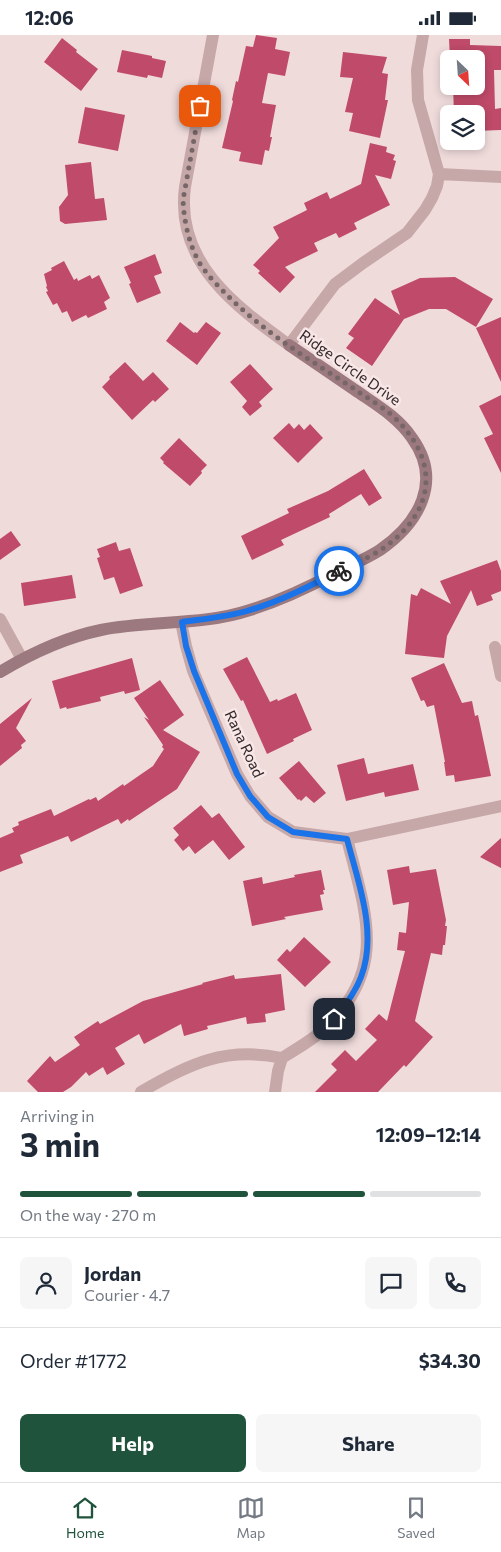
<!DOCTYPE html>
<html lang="en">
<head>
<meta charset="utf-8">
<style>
	:root { --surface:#fff; --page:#f6f6f7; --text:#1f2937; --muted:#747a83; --line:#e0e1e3; --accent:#20533c }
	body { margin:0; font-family:Commissioner,sans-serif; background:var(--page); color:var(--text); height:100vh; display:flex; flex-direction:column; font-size:19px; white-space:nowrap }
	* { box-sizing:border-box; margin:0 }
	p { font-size:16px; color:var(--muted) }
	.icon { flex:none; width:28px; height:28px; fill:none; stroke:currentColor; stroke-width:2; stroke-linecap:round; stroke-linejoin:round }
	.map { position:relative; height:1057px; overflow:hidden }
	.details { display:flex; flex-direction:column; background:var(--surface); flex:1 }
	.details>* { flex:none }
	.needle { width:32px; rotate:155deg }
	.fabs { position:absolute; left:440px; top:15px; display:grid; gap:10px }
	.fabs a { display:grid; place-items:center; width:45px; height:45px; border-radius:8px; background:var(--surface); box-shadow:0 2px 8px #0003; font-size:25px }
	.pin { position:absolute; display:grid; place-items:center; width:42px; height:42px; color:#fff; margin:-21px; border-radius:10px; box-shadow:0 2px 8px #0006 }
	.courier { position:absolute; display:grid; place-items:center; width:50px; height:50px; margin:-25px; border:4px solid #1a73e8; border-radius:50%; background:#fff; color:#222; box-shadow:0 1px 6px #0007 }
	.head em { font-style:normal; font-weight:700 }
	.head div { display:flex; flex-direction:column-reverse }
	.head { display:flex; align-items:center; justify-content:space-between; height:85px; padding:0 20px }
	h1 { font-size:32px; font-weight:700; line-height:38px }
	.bar { display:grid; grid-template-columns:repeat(4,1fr); gap:8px 5px; align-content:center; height:60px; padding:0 20px }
	.bar i { height:6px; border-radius:4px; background:var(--line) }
	.bar .active { background:var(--accent) }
	.bar p { grid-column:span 4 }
	.line { display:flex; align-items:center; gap:12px; padding:0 20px; border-top:1px solid var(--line) }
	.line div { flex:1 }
	.round { display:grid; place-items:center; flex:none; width:52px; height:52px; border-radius:8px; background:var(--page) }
	.button { display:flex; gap:10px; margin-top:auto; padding:10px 20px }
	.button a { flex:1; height:58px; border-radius:8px; background:var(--accent); color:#fff; font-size:20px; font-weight:700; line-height:58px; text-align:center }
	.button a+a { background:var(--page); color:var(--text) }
	.status { display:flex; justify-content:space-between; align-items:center; height:35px; padding:0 25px; background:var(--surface); direction:ltr }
	.status svg { height:14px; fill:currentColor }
	.tab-bar { display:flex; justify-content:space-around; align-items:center; height:70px; border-top:1px solid var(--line); background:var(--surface); font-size:14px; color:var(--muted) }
	.tab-bar a { display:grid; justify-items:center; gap:2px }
	.tab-bar .active { color:var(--accent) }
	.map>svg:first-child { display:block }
	.building { fill:#bf4a69 }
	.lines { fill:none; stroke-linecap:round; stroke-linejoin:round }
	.street { stroke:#c7a8a9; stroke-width:12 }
	.secondary { stroke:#9b797e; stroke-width:12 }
	.done { stroke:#766668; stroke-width:5; stroke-dasharray:0 9 }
	.route { stroke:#1a73e8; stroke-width:6 }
	.labels { text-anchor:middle; stroke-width:5; stroke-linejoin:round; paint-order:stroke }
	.street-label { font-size:15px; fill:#34272a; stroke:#f8e7e7 }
</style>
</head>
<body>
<div class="status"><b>12:06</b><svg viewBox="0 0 49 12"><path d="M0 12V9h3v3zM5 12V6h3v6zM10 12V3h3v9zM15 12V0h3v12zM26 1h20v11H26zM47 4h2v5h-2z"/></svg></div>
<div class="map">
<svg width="501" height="1057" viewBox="0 0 501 1057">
	<rect width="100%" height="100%" fill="#f0dbdb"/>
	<!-- building -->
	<path class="building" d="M 256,0 L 277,3 L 275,14 L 290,17 L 285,41 L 268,38 L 262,68 L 276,70 L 270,102 L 272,102 L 269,116 L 265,115 L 262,130 L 239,126 L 241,117 L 222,113 L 233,66 L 232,65 L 236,46 L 238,47 L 246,11 L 253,12 Z
		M 62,3 L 77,15 L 76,17 L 98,34 L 81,56 L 44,27 Z
		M 449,4 L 470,4 L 470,10 L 501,11 L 501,35 L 494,35 L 495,74 L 501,73 L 501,95 L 476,96 L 476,79 L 454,79 L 453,51 L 476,51 L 476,24 L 450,24 Z
		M 122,15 L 152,21 L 152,23 L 166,26 L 162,43 L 148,40 L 147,43 L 117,37 Z
		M 343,17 L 387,22 L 382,38 L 388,39 L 385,65 L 388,65 L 380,103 L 349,96 L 353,78 L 345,77 L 353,43 L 340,42 Z
		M 85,72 L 125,80 L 118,116 L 78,108 Z
		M 370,108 L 387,112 L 386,117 L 395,120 L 393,125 L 396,126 L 391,144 L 375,140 L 390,170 L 354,188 L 357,194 L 339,203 L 336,198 L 314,208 L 318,216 L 285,232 L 295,242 L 280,258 L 258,238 L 260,236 L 253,230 L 279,203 L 273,192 L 307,175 L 304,168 L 327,157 L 330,164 L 361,149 Z
		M 91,127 L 95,164 L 104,163 L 107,185 L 65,189 L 60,186 L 59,172 L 68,160 L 65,130 Z
		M 155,219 L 162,238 L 154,241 L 161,258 L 137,268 L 129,249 L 131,248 L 124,232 Z
		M 64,226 L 74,245 L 77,243 L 78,246 L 90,240 L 92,244 L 99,240 L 110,263 L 104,267 L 107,274 L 88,283 L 86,280 L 72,287 L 67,276 L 62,278 L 57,268 L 53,270 L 46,257 L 48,256 L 46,252 L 47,251 L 44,239 L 52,235 L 51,233 Z
		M 455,242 L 493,264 L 476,292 L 446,274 L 429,274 L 404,284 L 372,331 L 346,313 L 354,303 L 348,299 L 375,263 L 400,280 L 391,256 L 420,243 Z
		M 501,282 L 501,347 L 476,293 Z
		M 180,287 L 194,298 L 195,297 L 197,298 L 206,287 L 221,298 L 197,330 L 166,306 Z
		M 125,327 L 143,346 L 153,337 L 169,354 L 155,367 L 153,365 L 132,385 L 102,352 L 110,344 L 109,342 Z
		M 250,329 L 273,354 L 259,367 L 262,371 L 250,381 L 242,372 L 247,366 L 230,347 Z
		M 501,360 L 501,438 L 484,403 L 493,399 L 479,371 Z
		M 289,388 L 294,394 L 299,389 L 304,395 L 310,389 L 323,403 L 298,428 L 273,403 Z
		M 179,403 L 207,430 L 201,436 L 202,438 L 190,451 L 163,428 L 164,427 L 160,423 Z
		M 364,434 L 382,463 L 369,471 L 361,459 L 329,479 L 330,482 L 281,505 L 284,510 L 252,525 L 241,501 L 289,478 L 287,474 L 328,456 Z
		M 11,496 L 21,510 L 0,525 L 0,504 Z
		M 116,507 L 119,516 L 130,513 L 143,551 L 120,559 L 114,542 L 104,545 L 97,523 L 100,522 L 97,514 Z
		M 497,525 L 501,536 L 501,556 L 491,560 L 493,565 L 477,571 L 471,555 L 447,601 L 444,623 L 405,619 L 411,559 L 417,561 L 421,553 L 451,569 L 440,546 Z
		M 72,540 L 76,563 L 24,571 L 21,548 Z
		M 247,622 L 270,667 L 277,664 L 278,666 L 296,658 L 312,695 L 293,704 L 294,706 L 267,719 L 243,665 L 241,666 L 223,634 Z
		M 132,623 L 140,655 L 125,659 L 124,656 L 100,662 L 101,666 L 67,674 L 66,672 L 60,674 L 52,646 Z
		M 444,628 L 462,668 L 472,666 L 475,681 L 478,680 L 491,741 L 455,747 L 454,740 L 446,741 L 444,727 L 445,727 L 434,670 L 427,672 L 424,665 L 421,666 L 411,643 Z
		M 160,645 L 184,680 L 163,695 L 200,717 L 177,754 L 129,786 L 128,784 L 121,789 L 118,784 L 71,807 L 68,801 L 20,820 L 23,828 L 0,837 L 0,803 L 14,797 L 12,793 L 19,790 L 18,787 L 51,774 L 54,781 L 89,764 L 90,765 L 96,762 L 98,766 L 123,749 L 124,751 L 153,731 L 164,714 L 162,712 L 163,710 L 144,682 L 149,685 L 134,663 Z
		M 32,663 L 16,693 L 26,706 L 21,710 L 22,713 L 0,731 L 0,689 Z
		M 364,723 L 368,739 L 413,729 L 419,755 L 385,762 L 384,757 L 346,766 L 337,730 Z
		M 299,726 L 326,758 L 314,768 L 306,761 L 301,766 L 299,764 L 298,765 L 279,743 Z
		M 201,770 L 212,783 L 219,778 L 245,812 L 229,825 L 213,805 L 195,819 L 189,811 L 183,816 L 174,805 L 179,800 L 173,793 Z
		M 501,803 L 501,833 L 480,822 Z
		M 409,831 L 410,838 L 436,834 L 446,885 L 445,891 L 447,891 L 445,910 L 443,910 L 442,920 L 431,918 L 415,986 L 433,1002 L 406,1032 L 404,1030 L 378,1057 L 315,1057 L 337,1035 L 331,1029 L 345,1015 L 356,1026 L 377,1005 L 365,994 L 379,979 L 387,986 L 405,916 L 397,915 L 399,897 L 406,898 L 409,867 L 393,870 L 387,835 Z
		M 321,835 L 325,855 L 323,855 L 324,859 L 320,860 L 323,875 L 284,882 L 286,884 L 252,891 L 243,846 L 262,842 L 263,849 L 295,842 L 294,840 Z
		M 304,902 L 331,927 L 305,952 L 277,925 L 287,914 L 290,917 Z
		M 281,939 L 285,975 L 265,979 L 266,987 L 247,989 L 246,982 L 207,991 L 208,994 L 184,1001 L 181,989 L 144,1009 L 139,999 L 115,1013 L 125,1029 L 107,1040 L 103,1032 L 89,1041 L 86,1037 L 71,1052 L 63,1057 L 38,1057 L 27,1046 L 50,1021 L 55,1027 L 80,1010 L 74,1002 L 98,986 L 100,989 L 143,966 L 203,949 L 202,948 L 234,940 L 235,944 Z"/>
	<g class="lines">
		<!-- street -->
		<path class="street" d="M 213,0 L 185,152 C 175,227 235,271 289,310 L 335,249 L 363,228 L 407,198 L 425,175 L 432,163 L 437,151 L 439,139 L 418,65 L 417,35 L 423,0
			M 439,139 L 501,142
			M 0,584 L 22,624
			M 181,587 L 186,611 L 193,636 L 237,739 L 250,761 L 268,782 L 293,797 L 347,804 L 501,771
			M 495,612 L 501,641
			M 141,1057 C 188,1029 226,1011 282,1023
			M 275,1057 L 278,1036 L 282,1023 C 296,1014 311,1006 323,995 C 389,935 366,879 347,804"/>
		<!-- secondary -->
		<path class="secondary" d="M 0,637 C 30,619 67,602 101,595 C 150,585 202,591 250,575 C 279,566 307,553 333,539 C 349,531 366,524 380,515 C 419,488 443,446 412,403 C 398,382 375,369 355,355 C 333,340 311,325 289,310"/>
	</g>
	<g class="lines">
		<!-- done -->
		<path class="done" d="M 200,71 L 183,165 C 184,186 189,209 199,227 C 207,240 218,251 228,261 C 265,298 310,325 353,353 C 368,364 386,373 399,387 C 443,433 431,482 379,516 C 366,524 352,530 339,536"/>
		<!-- route -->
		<path class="route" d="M 334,984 C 345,971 355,958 361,942 C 378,898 358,847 347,804 L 293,797 L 268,782 L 250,761 L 237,739 L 194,636 L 186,611 L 182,587 C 204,584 228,582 250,575 C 281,566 310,551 339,536"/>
	</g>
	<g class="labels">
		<!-- street labels -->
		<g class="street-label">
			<text transform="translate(350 333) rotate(35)" y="5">Ridge Circle Drive</text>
			<text transform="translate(244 709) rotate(65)" y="5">Rana Road</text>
		</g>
	</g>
</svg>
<div class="fabs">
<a><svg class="needle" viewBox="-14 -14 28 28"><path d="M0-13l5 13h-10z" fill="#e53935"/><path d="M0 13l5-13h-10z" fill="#747a83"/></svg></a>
<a><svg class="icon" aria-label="layers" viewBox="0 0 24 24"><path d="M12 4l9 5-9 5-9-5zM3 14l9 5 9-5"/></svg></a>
</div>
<div class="pin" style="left:200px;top:71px;background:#ea580c"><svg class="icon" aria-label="bag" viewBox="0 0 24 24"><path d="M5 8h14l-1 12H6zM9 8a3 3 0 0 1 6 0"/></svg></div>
<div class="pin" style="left:334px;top:984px;background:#1f2937"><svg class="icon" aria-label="home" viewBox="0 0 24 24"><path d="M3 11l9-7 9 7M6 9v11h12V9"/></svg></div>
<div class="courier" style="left:339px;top:536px"><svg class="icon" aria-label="bike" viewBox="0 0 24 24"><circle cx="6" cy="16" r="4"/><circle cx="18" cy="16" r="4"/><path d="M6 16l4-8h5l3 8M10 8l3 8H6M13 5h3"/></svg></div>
</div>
<section class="details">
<div class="head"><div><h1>3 min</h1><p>Arriving in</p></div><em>12:09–12:14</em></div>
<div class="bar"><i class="active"></i><i class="active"></i><i class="active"></i><i></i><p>On the way · 270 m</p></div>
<div class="line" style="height:90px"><a class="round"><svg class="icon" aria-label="person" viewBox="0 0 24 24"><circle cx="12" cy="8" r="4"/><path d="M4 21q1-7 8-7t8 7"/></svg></a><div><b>Jordan</b><p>Courier · 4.7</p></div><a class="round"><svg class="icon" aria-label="chat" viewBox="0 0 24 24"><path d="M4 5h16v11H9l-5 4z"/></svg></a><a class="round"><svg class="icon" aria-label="phone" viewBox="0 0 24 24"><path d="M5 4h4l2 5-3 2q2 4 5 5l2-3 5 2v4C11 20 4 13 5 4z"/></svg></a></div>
<div class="line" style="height:65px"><div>Order #1772</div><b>$34.30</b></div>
<div class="button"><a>Help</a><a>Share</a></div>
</section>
<nav class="tab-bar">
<a class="active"><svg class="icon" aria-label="home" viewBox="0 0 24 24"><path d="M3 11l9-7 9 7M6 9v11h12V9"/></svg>Home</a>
<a><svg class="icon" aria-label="map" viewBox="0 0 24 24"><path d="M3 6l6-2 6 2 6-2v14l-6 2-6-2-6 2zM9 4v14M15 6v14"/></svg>Map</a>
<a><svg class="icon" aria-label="saved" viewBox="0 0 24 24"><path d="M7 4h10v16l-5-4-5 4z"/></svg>Saved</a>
</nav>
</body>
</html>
